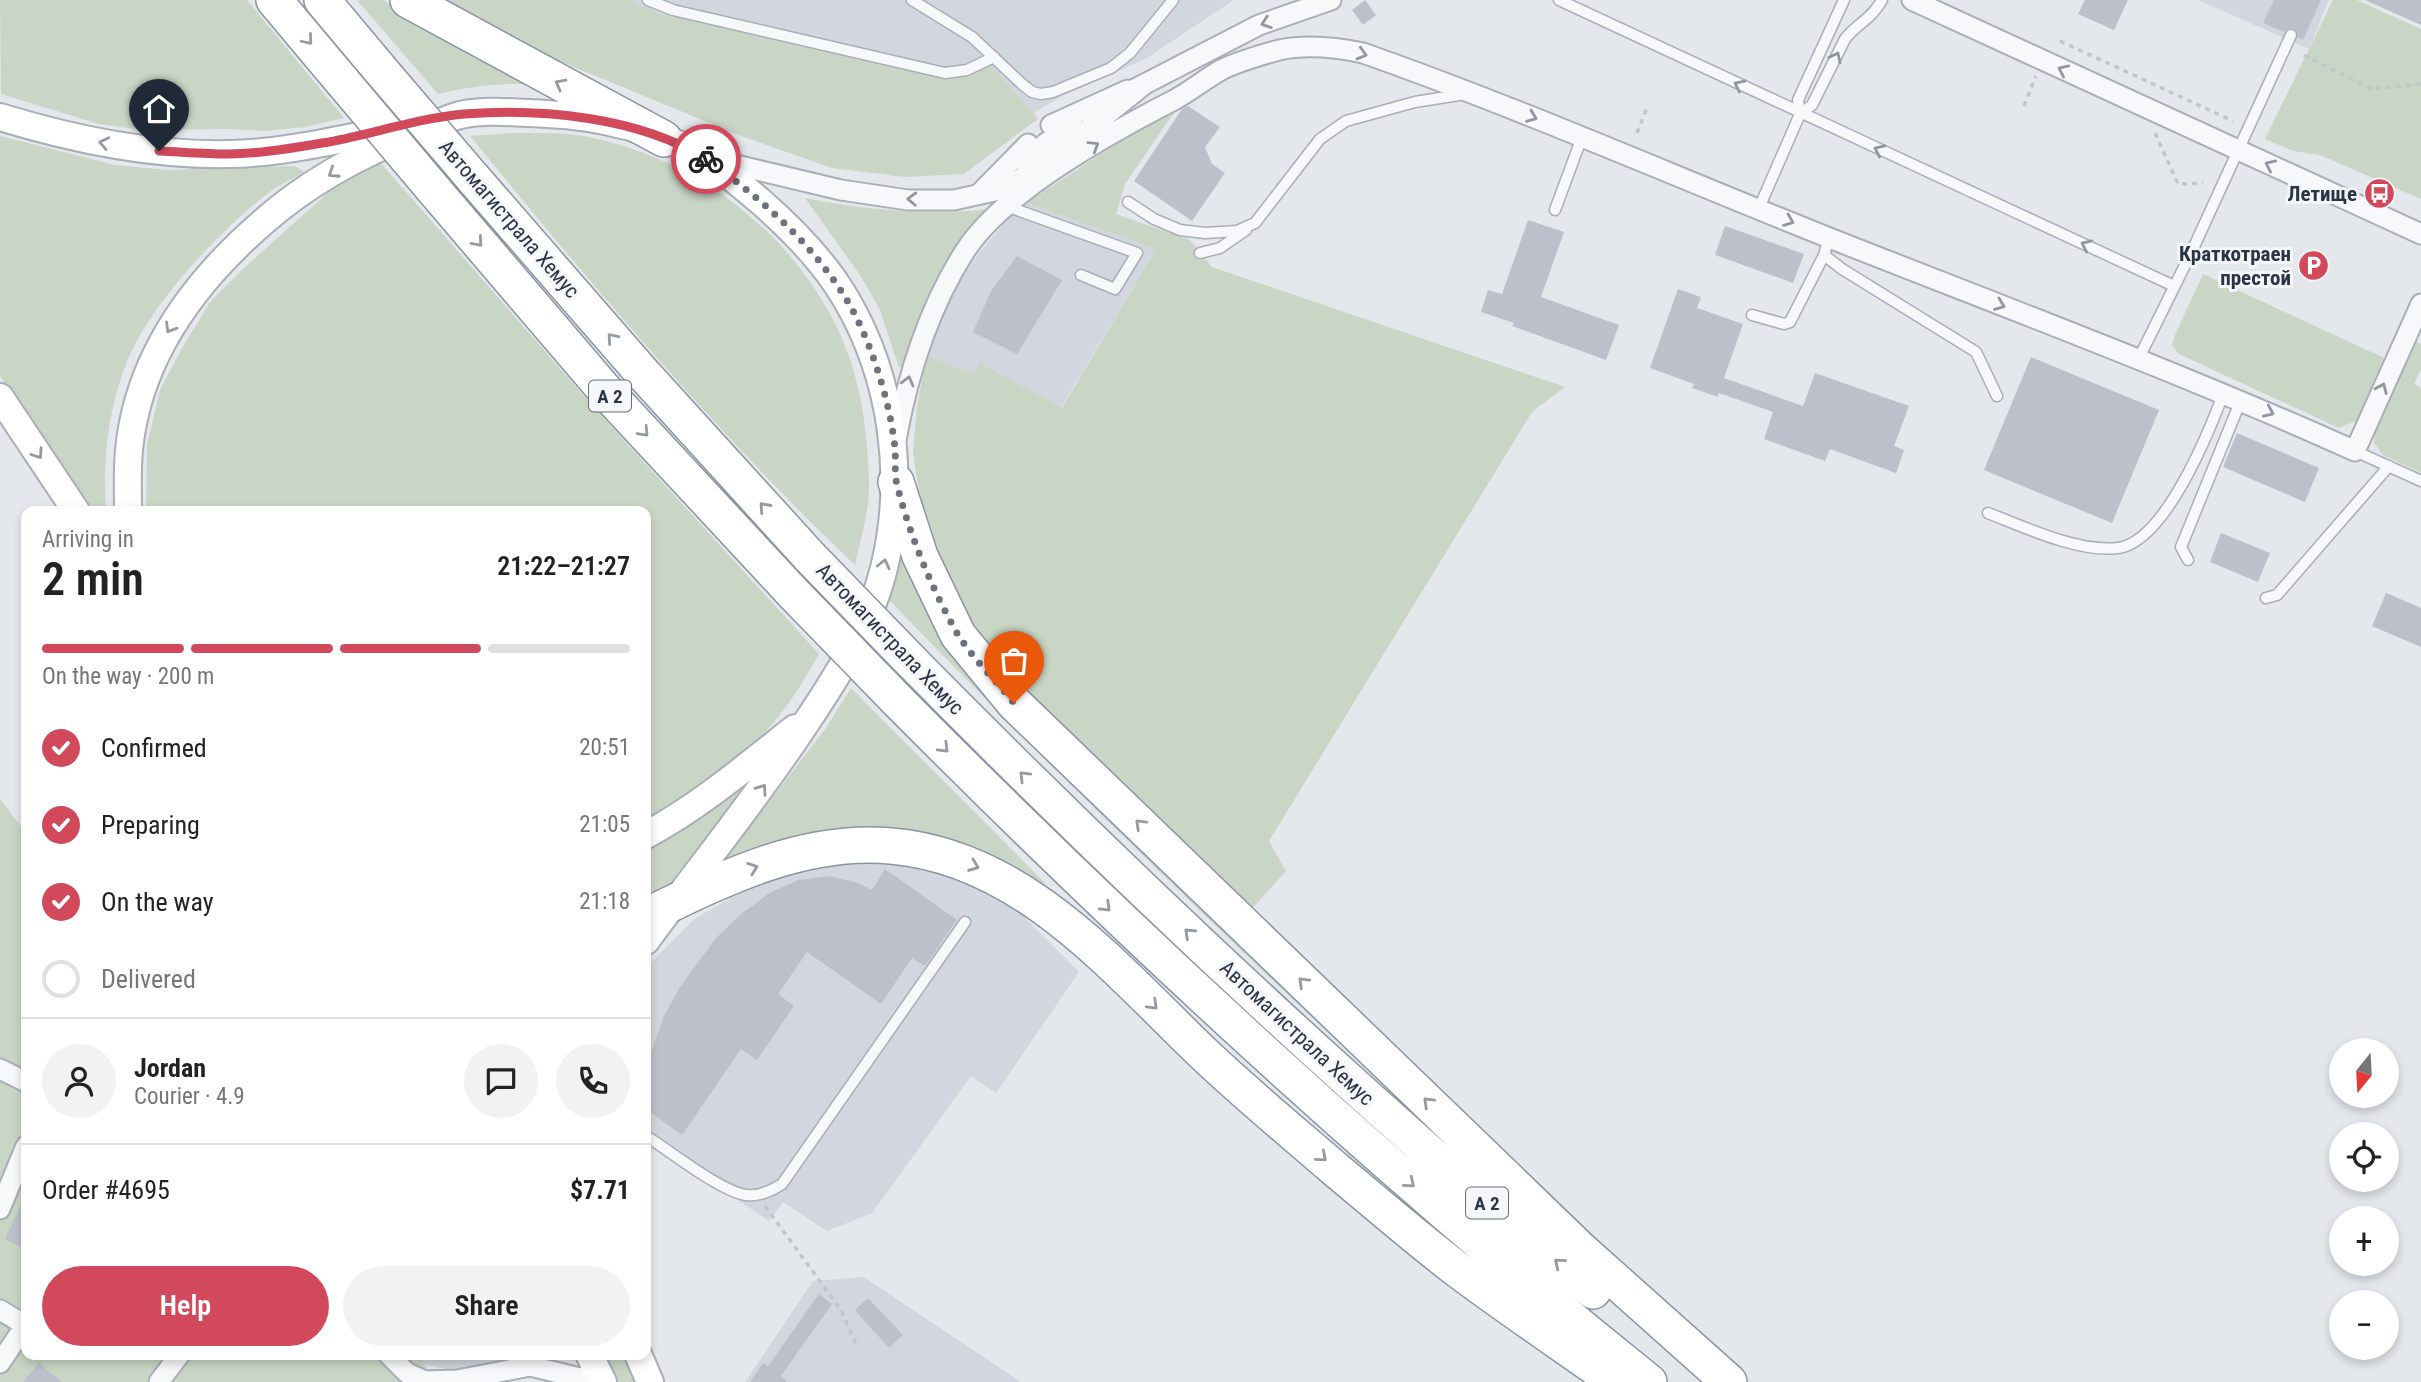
<!DOCTYPE html>
<html lang="en">
<head>
<meta charset="utf-8">
<style>
	:root { --surface:#fff; --page:#f2f2f2; --text:#222; --muted:#767676; --line:#e0e0e0; --accent:#d1495b }
	body { margin:0; font-family:"Roboto Condensed",sans-serif; background:var(--page); color:var(--text); height:100vh; display:flex; flex-direction:column; font-size:26px; white-space:nowrap }
	* { box-sizing:border-box; margin:0 }
	p { font-size:23px; color:var(--muted) }
	.icon { flex:none; width:38px; height:38px; fill:none; stroke:currentColor; stroke-width:2; stroke-linecap:round; stroke-linejoin:round }
	.map { position:relative; flex:1; overflow:hidden }
	.side { position:absolute; left:21px; top:506px; width:630px; height:854px; display:flex; flex-direction:column; background:var(--surface); border-radius:14px; box-shadow:0 4px 10px #0003 }
	.side>* { flex:none }
	.needle { width:46px; rotate:198deg }
	.fabs { position:absolute; left:2329px; top:1038px; display:grid; gap:14px }
	.fabs a { display:grid; place-items:center; width:70px; height:70px; border-radius:50%; background:var(--surface); box-shadow:0 4px 10px #0003; font-size:35px }
	.pin { position:absolute; display:grid; place-items:center; width:60px; height:60px; color:#fff; margin:-72px -30px; border-radius:50% 50% 50% 0; rotate:-45deg; box-shadow:0 0 7px #0007 }
	.pin .icon { rotate:45deg }
	.courier { position:absolute; display:grid; place-items:center; width:70px; height:70px; margin:-35px; border:5px solid #d1495b; border-radius:50%; background:#fff; color:#222; box-shadow:0 2px 9px #0007 }
	.summary em { font-style:normal; font-weight:600 }
	.summary div { display:flex; flex-direction:column-reverse }
	.summary { display:flex; align-items:center; justify-content:space-between; height:119px; padding:0 21px }
	h1 { font-size:46px; font-weight:600; line-height:52px }
	.bar { display:grid; grid-template-columns:repeat(4,1fr); gap:10px 7px; align-content:center; height:84px; padding:0 21px }
	.bar i { height:9px; border-radius:5px; background:var(--line) }
	.bar .current { background:var(--accent) }
	.bar p { grid-column:span 4 }
	.line { display:flex; align-items:center; gap:18px; padding:0 21px; border-top:2px solid var(--line) }
	.line div { flex:1 }
	.round { display:grid; place-items:center; flex:none; width:74px; height:74px; border-radius:37px; background:var(--page) }
	ol { padding:0 21px; list-style:none }
	li { display:flex; align-items:center; gap:21px; height:77px }
	li p { margin-inline-start:auto }
	li .icon { padding:7px; border-radius:50%; background:var(--accent); color:#fff; stroke-width:4 }
	li:last-child { color:var(--muted) }
	li i { width:38px; height:38px; border:4px solid var(--line); border-radius:50% }
	.button { display:flex; gap:14px; margin-top:auto; padding:14px 21px }
	.button a { flex:1; height:80px; border-radius:42px; background:var(--accent); color:#fff; font-size:28px; font-weight:600; line-height:80px; text-align:center }
	.button a+a { background:var(--page); color:var(--text) }
	.map>svg:first-child { display:block }
	.built { fill:#d2d6de }
	.green { fill:#c9d6c5 }
	.building { fill:#bbc0ca }
	.lines { fill:none; stroke-linecap:round; stroke-linejoin:round }
	.service-casing { stroke:#a9aeb7; stroke-width:13 }
	.minor-casing { stroke:#a9aeb7; stroke-width:23 }
	.secondary-casing { stroke:#a9aeb7; stroke-width:30 }
	.motorway-casing { stroke:#8b94a3; stroke-width:38 }
	.path { stroke:#c2c5cb; stroke-width:3.5; stroke-dasharray:5 5; stroke-linecap:butt }
	.service { stroke:#f7f8fa; stroke-width:10 }
	.minor { stroke:#f7f8fa; stroke-width:19 }
	.secondary { stroke:#fff; stroke-width:26 }
	.motorway { stroke:#fff; stroke-width:35 }
	.motorway-bridge-casing { stroke:#8b94a3; stroke-width:38; stroke-linecap:butt }
	.motorway-bridge { stroke:#fff; stroke-width:35 }
	.oneway { stroke:#9196a0 }
	.oneway2 { stroke:#959aa2 }
	.done { stroke:#6c737f; stroke-width:7; stroke-dasharray:0 12.6 }
	.route { stroke:#d1495b; stroke-width:9 }
	.labels { text-anchor:middle; stroke-width:6; stroke-linejoin:round; paint-order:stroke }
	.shield { fill:#f4f6f9; stroke:#676e7b; stroke-width:2 }
	.shield-label { font-size:19px; font-weight:bold; fill:#2b3445 }
	.poi-label { font-size:21px; font-weight:bold; fill:#2b3445; stroke:#f4f6f9; text-anchor:end }
	.street-label { font-size:21px; fill:#2b3445; stroke:#f4f6f9 }
</style>
</head>
<body>
<div class="map">
<svg width="2421" height="1382" viewBox="0 0 2421 1382">
	<rect width="100%" height="100%" fill="#e4e7ec"/>
	<!-- built -->
	<path class="built" d="M 510,0 L 1234,0 L 1145,59 L 1060,97 L 960,159 Z
		M 2198,0 L 2329,0 L 2309,49 Z
		M 1026,203 L 1156,249 L 1061,408 L 980,363 L 973,374 L 927,356 L 947,302 L 975,258 L 1007,220 Z
		M 843,859 L 950,866 L 1011,904 L 1079,972 L 996,1093 L 971,1076 L 872,1213 L 827,1231 L 783,1202 L 769,1221 L 646,1139 L 646,968 L 693,920 L 742,891 L 768,880 Z
		M 864,1277 L 1021,1382 L 745,1382 L 813,1281 Z
		M 412,1355 L 500,1355 L 505,1363 L 458,1372 L 419,1363 Z"/>
	<!-- green -->
	<path class="green" d="M 0,0 L 247,0 L 344,118 L 305,127 L 265,131 L 227,129 L 142,130 L 99,124 L 1,94 Z
		M 357,0 L 383,0 L 421,24 L 547,85 C 509,82 475,85 438,94 Z
		M 429,0 L 629,0 L 659,14 L 926,72 L 980,71 L 989,63 L 1038,119 L 964,174 L 906,177 L 832,168 L 741,136 L 475,26 Z
		M 2333,0 L 2357,0 L 2421,29 L 2421,199 L 2320,155 L 2293,151 L 2265,139 Z
		M 1182,101 L 1125,184 L 1116,214 L 1190,240 L 1212,267 L 1565,387 L 1532,412 L 1269,841 L 1286,871 L 1247,914 L 1029,698 L 982,646 L 947,588 L 923,520 L 913,452 L 917,405 L 927,356 L 973,374 L 980,363 L 1062,408 L 1156,249 L 1026,203 Z
		M 512,133 C 542,133 573,132 602,140 C 709,166 807,246 847,351 C 862,390 868,439 869,482 C 870,509 861,538 855,565 C 715,432 592,285 470,136 Z
		M 0,136 L 115,165 L 167,170 L 295,166 L 304,172 C 290,180 275,187 263,197 C 217,234 154,301 130,355 C 109,402 102,460 106,511 L 89,511 L 0,376 Z
		M 380,162 L 590,403 L 819,654 C 804,681 788,707 767,730 C 733,767 688,794 646,820 L 646,511 L 146,511 L 147,445 L 160,390 L 182,348 L 211,301 L 245,267 L 330,191 Z
		M 805,198 C 867,210 926,216 989,209 C 944,250 920,311 902,367 L 899,367 L 880,310 L 862,278 Z
		M 2203,274 L 2384,358 L 2356,421 L 2339,428 L 2179,354 L 2172,345 L 2175,335 Z
		M 2415,341 L 2421,344 L 2421,369 L 2414,384 L 2421,388 L 2421,473 L 2383,455 L 2374,443 L 2375,432 Z
		M 904,550 L 919,588 L 1333,1026 L 1335,1039 C 1182,896 1033,749 887,598 Z
		M 851,688 L 1045,883 C 1010,881 987,853 954,841 C 909,824 837,823 791,837 C 767,844 744,855 721,864 L 826,728 Z
		M 761,773 L 676,883 L 646,903 L 646,846 Z
		M 0,799 L 26,833 L 26,1354 L 420,1355 L 433,1382 L 0,1382 Z
		M 602,1355 L 624,1355 L 635,1382 L 617,1382 Z"/>
	<!-- building -->
	<path class="building" d="M 1365,0 L 1376,15 L 1363,25 L 1352,10 Z
		M 2085,0 L 2128,0 L 2114,30 L 2078,14 Z
		M 2274,0 L 2321,0 L 2303,40 L 2298,38 L 2295,29 L 2290,28 L 2284,32 L 2263,23 Z
		M 2365,0 L 2421,0 L 2421,25 Z
		M 1188,106 L 1220,127 L 1205,147 L 1212,164 L 1225,173 L 1192,221 L 1134,181 L 1182,109 Z
		M 1528,220 L 1564,232 L 1541,297 L 1619,325 L 1606,360 L 1512,326 L 1514,323 L 1481,312 L 1488,290 L 1502,294 Z
		M 1725,226 L 1804,254 L 1793,283 L 1715,255 Z
		M 1017,256 L 1062,280 L 1017,354 L 973,332 L 991,291 Z
		M 1678,289 L 1701,297 L 1697,308 L 1743,324 L 1724,378 L 1803,406 L 1815,373 L 1909,406 L 1894,446 L 1904,450 L 1896,473 L 1830,449 L 1825,461 L 1764,439 L 1773,412 L 1719,393 L 1718,397 L 1692,388 L 1694,384 L 1650,368 Z
		M 2031,357 L 2159,410 L 2112,523 L 1984,470 Z
		M 2237,433 L 2319,468 L 2305,502 L 2223,467 Z
		M 2221,533 L 2270,553 L 2258,582 L 2210,562 Z
		M 2386,593 L 2421,608 L 2421,647 L 2372,626 Z
		M 885,869 L 957,920 L 925,966 L 912,958 L 881,1004 L 807,952 L 778,994 L 794,1006 L 757,1060 L 741,1049 L 682,1135 L 646,1109 L 646,1068 L 663,1018 L 680,987 L 716,938 L 741,914 L 771,892 L 799,880 L 829,876 L 855,882 L 872,890 Z
		M 26,1194 L 26,1250 L 5,1239 Z
		M 819,1294 L 832,1304 L 781,1376 L 788,1382 L 750,1382 L 763,1363 L 768,1366 Z
		M 868,1298 L 903,1335 L 889,1348 L 855,1310 Z
		M 39,1363 L 62,1382 L 23,1382 Z"/>
	<g class="lines">
		<defs>
			<path id="service" d="M 648,0 L 673,10 L 945,73 L 967,70 L 994,57
				M 912,0 L 972,37 L 1022,84 L 1032,92 L 1041,94 L 1053,92 L 1111,68 L 1130,53 L 1173,0
				M 1559,0 L 2174,286
				M 1800,114 L 1798,100 L 1844,0
				M 1128,202 L 1154,219 L 1180,230 L 1205,233 L 1237,231 L 1255,223 L 1320,139 L 1346,121 L 1415,102 L 1465,94
				M 1006,206 L 1137,253 L 1115,289 L 1081,275
				M 1759,208 L 1800,114 L 1812,105 L 1845,39 C 1857,23 1870,21 1882,0
				M 1555,210 L 1582,137
				M 1829,238 L 1824,255 L 1842,269 L 1976,352 L 1997,396
				M 1200,253 L 1220,248 L 1246,230
				M 1752,315 L 1784,324 L 1790,322 L 1824,255
				M 2138,360 L 2192,251 L 2291,35
				M 2355,451 L 2421,481
				M 1988,513 C 2024,527 2079,553 2118,548 C 2165,542 2209,432 2224,392
				M 2188,560 L 2181,547 L 2241,400
				M 2266,598 L 2277,595 L 2389,466
				M 646,1136 C 670,1151 720,1191 746,1195 C 759,1197 771,1191 782,1184 L 965,922"/>
			<path id="minor" d="M 1912,0 L 2421,234
				M 1135,89 L 1259,25 L 1331,0
				M 1051,125 L 1128,90
				M 715,160 L 841,190 L 908,200 L 954,200 L 1008,188 L 1085,132 L 1146,83
				M 1023,161 L 1046,143 L 1073,126
				M 979,194 L 1028,144
				M 896,440 C 908,373 928,309 965,251 C 1004,191 1110,133 1174,100 C 1191,91 1206,78 1223,69 C 1240,61 1261,55 1279,50 C 1307,44 1335,47 1363,53 C 1522,109 1676,177 1832,239 C 2007,308 2184,374 2355,451 L 2421,304
				M 0,1069 L 26,1082
				M 0,1209 L 26,1146
				M 0,1310 L 25,1325
				M 388,1354 L 407,1373 L 425,1381 L 457,1380 L 530,1366 L 580,1378 L 600,1375
				M 0,1363 L 26,1324
				M 159,1382 L 180,1354"/>
			<path id="secondary" d="M 0,117 C 75,140 152,156 230,154 C 283,153 337,140 388,130
				M 0,397 L 76,511
				M 128,511 C 128,491 127,470 129,450 C 138,357 194,282 262,223 C 308,182 362,153 419,131 C 432,126 446,119 460,115 C 486,109 519,113 547,114 C 599,116 660,131 705,158 C 725,171 742,186 760,201 C 792,229 824,261 846,299 C 893,379 906,479 884,568 C 870,625 838,675 806,723 C 756,799 700,867 646,941
				M 646,835 C 700,806 747,766 795,728
				M 589,1354 L 603,1382
				M 638,1354 L 650,1382"/>
			<path id="motorway" d="M 274,0 L 342,81
				M 322,0 L 379,68
				M 408,0 L 664,139
				M 473,178 L 639,369 L 810,557
				M 434,190 L 609,395 L 794,594
				M 896,482 L 920,556 L 958,635 L 1014,703 L 1580,1249 L 1729,1382
				M 911,661 C 1053,805 1198,945 1349,1081 C 1429,1153 1509,1225 1593,1291
				M 896,699 C 1135,940 1384,1170 1649,1382
				M 646,916 C 722,879 803,838 891,846 C 1023,857 1113,967 1203,1053 C 1245,1093 1291,1131 1335,1169 C 1376,1203 1416,1238 1458,1270 C 1510,1309 1564,1345 1616,1382"/>
		</defs>
		<!-- service casing -->
		<use href="#service" class="service-casing"/>
		<!-- minor casing -->
		<use href="#minor" class="minor-casing"/>
		<!-- secondary casing -->
		<use href="#secondary" class="secondary-casing"/>
		<!-- motorway casing -->
		<use href="#motorway" class="motorway-casing"/>
		<!-- path -->
		<path class="path" d="M 2060,41 L 2233,121
			M 2304,55 L 2371,89 L 2421,84
			M 2024,106 L 2036,76
			M 1637,133 L 1648,105
			M 2155,133 L 2178,184 L 2203,183
			M 765,1206 L 841,1310 L 856,1344"/>
		<!-- service -->
		<use href="#service" class="service"/>
		<!-- minor -->
		<use href="#minor" class="minor"/>
		<!-- secondary -->
		<use href="#secondary" class="secondary"/>
		<!-- motorway -->
		<use href="#motorway" class="motorway"/>
		<defs>
			<path id="motorway-bridge" d="M 379,68 L 473,178
				M 342,81 L 434,190
				M 810,557 L 911,661
				M 794,594 L 896,699"/>
		</defs>
		<!-- motorway-bridge casing -->
		<use href="#motorway-bridge" class="motorway-bridge-casing"/>
		<!-- motorway-bridge -->
		<use href="#motorway-bridge" class="motorway-bridge"/>
	</g>
	<!-- one-way arrows -->
	<defs><path id="oneway-chevron" d="M-2-3.5L2.5 0L-2 3.5" fill="none" stroke-width="1.6" stroke-linecap="round" stroke-linejoin="round" transform="scale(1.75)"/></defs>
	<g class="oneway">
		<use href="#oneway-chevron" transform="translate(1266 23) rotate(161)"/>
		<use href="#oneway-chevron" transform="translate(1362 54) rotate(16)"/>
		<use href="#oneway-chevron" transform="translate(1836 57) rotate(-64)"/>
		<use href="#oneway-chevron" transform="translate(2063 70) rotate(-155)"/>
		<use href="#oneway-chevron" transform="translate(1739 85) rotate(-154)"/>
		<use href="#oneway-chevron" transform="translate(1532 117) rotate(21)"/>
		<use href="#oneway-chevron" transform="translate(1094 146) rotate(-32)"/>
		<use href="#oneway-chevron" transform="translate(1879 150) rotate(-155)"/>
		<use href="#oneway-chevron" transform="translate(2270 165) rotate(-155)"/>
		<use href="#oneway-chevron" transform="translate(912 199) rotate(-178)"/>
		<use href="#oneway-chevron" transform="translate(1789 221) rotate(22)"/>
		<use href="#oneway-chevron" transform="translate(2086 245) rotate(-155)"/>
		<use href="#oneway-chevron" transform="translate(2000 305) rotate(21)"/>
		<use href="#oneway-chevron" transform="translate(908 381) rotate(-75)"/>
		<use href="#oneway-chevron" transform="translate(2382 388) rotate(-66)"/>
		<use href="#oneway-chevron" transform="translate(2269 412) rotate(24)"/>
	</g>
	<g class="oneway2">
		<use href="#oneway-chevron" transform="translate(308 40) rotate(50)"/>
		<use href="#oneway-chevron" transform="translate(560 84) rotate(-152)"/>
		<use href="#oneway-chevron" transform="translate(104 143) rotate(-168)"/>
		<use href="#oneway-chevron" transform="translate(333 173) rotate(147)"/>
		<use href="#oneway-chevron" transform="translate(478 242) rotate(49)"/>
		<use href="#oneway-chevron" transform="translate(170 328) rotate(121)"/>
		<use href="#oneway-chevron" transform="translate(612 338) rotate(-131)"/>
		<use href="#oneway-chevron" transform="translate(644 432) rotate(47)"/>
		<use href="#oneway-chevron" transform="translate(38 454) rotate(56)"/>
		<use href="#oneway-chevron" transform="translate(764 507) rotate(-132)"/>
		<use href="#oneway-chevron" transform="translate(884 564) rotate(-77)"/>
		<use href="#oneway-chevron" transform="translate(944 748) rotate(45)"/>
		<use href="#oneway-chevron" transform="translate(1024 776) rotate(-135)"/>
		<use href="#oneway-chevron" transform="translate(762 789) rotate(-55)"/>
		<use href="#oneway-chevron" transform="translate(1140 824) rotate(-136)"/>
		<use href="#oneway-chevron" transform="translate(974 866) rotate(21)"/>
		<use href="#oneway-chevron" transform="translate(753 868) rotate(-19)"/>
		<use href="#oneway-chevron" transform="translate(1106 907) rotate(44)"/>
		<use href="#oneway-chevron" transform="translate(1189 933) rotate(-137)"/>
		<use href="#oneway-chevron" transform="translate(1303 982) rotate(-136)"/>
		<use href="#oneway-chevron" transform="translate(1153 1005) rotate(44)"/>
		<use href="#oneway-chevron" transform="translate(1428 1102) rotate(-136)"/>
		<use href="#oneway-chevron" transform="translate(1322 1157) rotate(41)"/>
		<use href="#oneway-chevron" transform="translate(1410 1183) rotate(40)"/>
		<use href="#oneway-chevron" transform="translate(1559 1263) rotate(-140)"/>
	</g>
	<g class="lines">
		<!-- done -->
		<path class="done" d="M 706,159 C 759,197 810,241 845,297 C 870,337 890,401 895,448 C 896,460 894,473 897,485 C 910,536 931,587 957,633 C 972,658 996,680 1014,703"/>
		<!-- route -->
		<path class="route" d="M 159,151 C 182,152 205,154 228,154 C 261,154 297,147 329,142 C 373,134 419,118 464,114 C 541,108 639,117 706,159"/>
	</g>
	<!-- icons -->
	<defs>
		<symbol id="bus-disc" viewBox="-11 -11 22 22"><circle r="9.5" fill="#d1495b" stroke="#f4f6f9"/><path d="M-5-6H5V4H4V6H2V4H-2V6H-4V4H-5ZM-3.5-4V0h7V-4ZM-3.5 1.2v1.5H-2V1.2ZM2 1.2v1.5H3.5V1.2Z" fill="#fff"/></symbol>
		<symbol id="parking-disc" viewBox="-11 -11 22 22"><circle r="9.5" fill="#d1495b" stroke="#f4f6f9"/><path d="M-3.5-5.5H1a3.5 3.5 0 0 1 0 7H-1V5.5H-3.5ZM-1-3.4V-.6H.8a1.4 1.4 0 0 0 0-2.8Z" fill="#fff"/></symbol>
	</defs>
	<g fill-rule="evenodd">
		<use href="#bus-disc" x="2362" y="176" width="35" height="35"/>
		<use href="#parking-disc" x="2296" y="248" width="35" height="35"/>
	</g>
	<g class="labels">
		<!-- shield labels -->
		<g class="shield">
			<rect x="589" y="380.5" width="42" height="31" rx="5"/>
			<rect x="1466" y="1187.5" width="42" height="31" rx="5"/>
		</g>
		<g class="shield-label">
			<text x="610" y="403">A 2</text>
			<text x="1487" y="1210">A 2</text>
		</g>
		<!-- poi labels -->
		<g class="poi-label">
			<text x="2357" y="201">Летище</text>
			<text x="2291" y="261">Краткотраен<tspan x="2291" dy="24">престой</tspan></text>
		</g>
		<!-- street labels -->
		<g class="street-label">
			<text transform="translate(509 219) rotate(49)" y="7">Автомагистрала Хемус</text>
			<text transform="translate(890 639) rotate(46)" y="7">Автомагистрала Хемус</text>
			<text transform="translate(1297 1033) rotate(43)" y="7">Автомагистрала Хемус</text>
		</g>
	</g>
</svg>
<div class="fabs">
<a><svg class="needle" viewBox="-14 -14 28 28"><path d="M0-13l5 13h-10z" fill="#e53935"/><path d="M0 13l5-13h-10z" fill="#767676"/></svg></a>
<a><svg class="icon" aria-label="locate" viewBox="0 0 24 24"><circle cx="12" cy="12" r="6"/><path d="M12 2v4M12 18v4M2 12h4M18 12h4"/></svg></a>
<a>+</a>
<a>−</a>
</div>
<div class="pin" style="left:1014px;top:703px;background:#ea580c"><svg class="icon" aria-label="bag" viewBox="0 0 24 24"><path d="M5 8h14l-1 12H6zM9 8a3 3 0 0 1 6 0"/></svg></div>
<div class="pin" style="left:159px;top:151px;background:#1f2937"><svg class="icon" aria-label="home" viewBox="0 0 24 24"><path d="M3 11l9-7 9 7M6 9v11h12V9"/></svg></div>
<div class="courier" style="left:706px;top:159px"><svg class="icon" aria-label="bike" viewBox="0 0 24 24"><circle cx="6" cy="16" r="4"/><circle cx="18" cy="16" r="4"/><path d="M6 16l4-8h5l3 8M10 8l3 8H6M13 5h3"/></svg></div>
<section class="side">
<div class="summary"><div><h1>2 min</h1><p>Arriving in</p></div><em>21:22–21:27</em></div>
<div class="bar"><i class="current"></i><i class="current"></i><i class="current"></i><i></i><p>On the way · 200 m</p></div>
<ol>
<li><svg class="icon" aria-label="check" viewBox="0 0 24 24"><path d="M5 12l5 5 9-10"/></svg>Confirmed<p>20:51</p></li>
<li><svg class="icon" aria-label="check" viewBox="0 0 24 24"><path d="M5 12l5 5 9-10"/></svg>Preparing<p>21:05</p></li>
<li><svg class="icon" aria-label="check" viewBox="0 0 24 24"><path d="M5 12l5 5 9-10"/></svg>On the way<p>21:18</p></li>
<li><i></i>Delivered</li>
</ol>
<div class="line" style="height:126px"><a class="round"><svg class="icon" aria-label="person" viewBox="0 0 24 24"><circle cx="12" cy="8" r="4"/><path d="M4 21q1-7 8-7t8 7"/></svg></a><div><b>Jordan</b><p>Courier · 4.9</p></div><a class="round"><svg class="icon" aria-label="chat" viewBox="0 0 24 24"><path d="M4 5h16v11H9l-5 4z"/></svg></a><a class="round"><svg class="icon" aria-label="phone" viewBox="0 0 24 24"><path d="M5 4h4l2 5-3 2q2 4 5 5l2-3 5 2v4C11 20 4 13 5 4z"/></svg></a></div>
<div class="line" style="height:91px"><div>Order #4695</div><b>$7.71</b></div>
<div class="button"><a>Help</a><a>Share</a></div>
</section>
</div>
</body>
</html>
